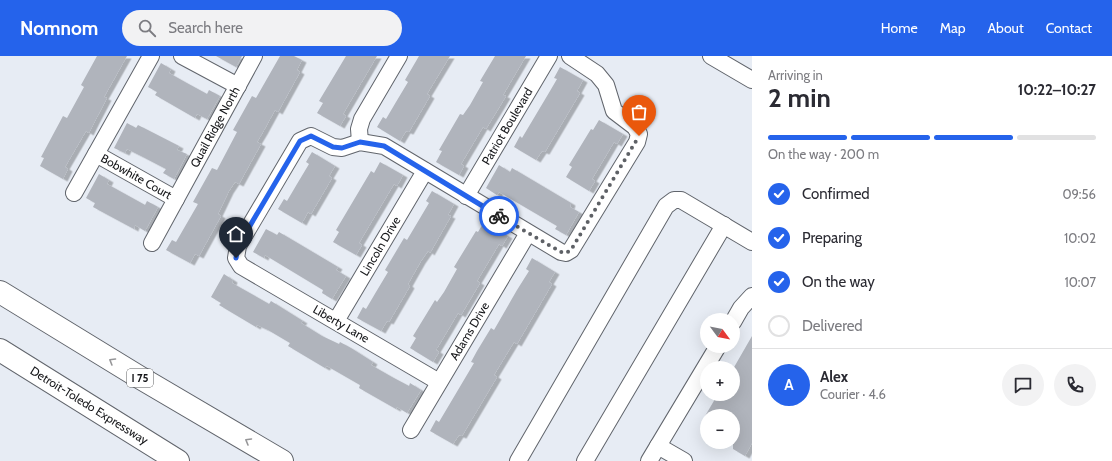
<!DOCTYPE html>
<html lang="en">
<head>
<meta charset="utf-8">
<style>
	:root { --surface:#fff; --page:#f2f2f3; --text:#2b2b33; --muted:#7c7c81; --line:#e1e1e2; --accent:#2563eb }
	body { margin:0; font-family:Cabin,sans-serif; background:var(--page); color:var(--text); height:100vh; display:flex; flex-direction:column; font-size:15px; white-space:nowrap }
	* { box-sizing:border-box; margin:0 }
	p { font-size:13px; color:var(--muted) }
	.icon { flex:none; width:22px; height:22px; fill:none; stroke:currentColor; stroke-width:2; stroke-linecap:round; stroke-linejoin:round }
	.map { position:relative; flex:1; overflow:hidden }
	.details { display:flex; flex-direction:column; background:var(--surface); width:360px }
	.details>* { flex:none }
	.needle { width:26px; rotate:122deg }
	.controls { position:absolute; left:700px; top:257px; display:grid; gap:8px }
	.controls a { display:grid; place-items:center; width:40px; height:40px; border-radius:50%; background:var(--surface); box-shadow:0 4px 16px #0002; font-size:20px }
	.pin { position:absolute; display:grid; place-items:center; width:34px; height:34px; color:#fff; margin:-41px -17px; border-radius:50% 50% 50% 0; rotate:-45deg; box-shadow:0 0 4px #0007 }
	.pin .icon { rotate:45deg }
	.courier { position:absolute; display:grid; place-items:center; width:40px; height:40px; margin:-20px; border:3px solid #2563eb; border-radius:50%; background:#fff; color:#222; box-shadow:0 1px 5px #0007 }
	.head em { font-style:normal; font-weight:700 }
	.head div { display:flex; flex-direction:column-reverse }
	.head { display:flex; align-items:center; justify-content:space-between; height:68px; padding:0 16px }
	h1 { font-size:26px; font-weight:700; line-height:30px }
	.bar { display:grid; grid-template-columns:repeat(4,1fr); gap:6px 4px; align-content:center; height:48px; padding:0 16px }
	.bar i { height:5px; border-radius:3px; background:var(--line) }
	.bar .current { background:var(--accent) }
	.bar p { grid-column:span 4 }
	.line { display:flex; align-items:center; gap:10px; padding:0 16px; border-top:1px solid var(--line) }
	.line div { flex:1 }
	.round { display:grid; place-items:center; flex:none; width:42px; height:42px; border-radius:21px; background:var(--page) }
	ol { padding:0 16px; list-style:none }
	li { display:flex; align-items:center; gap:12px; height:44px }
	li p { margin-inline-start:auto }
	li .icon { padding:4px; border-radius:50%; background:var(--accent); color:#fff; stroke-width:4 }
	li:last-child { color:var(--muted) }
	li i { width:22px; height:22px; border:2px solid var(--line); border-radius:50% }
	header { display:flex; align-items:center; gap:24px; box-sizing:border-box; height:56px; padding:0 20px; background:var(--accent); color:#fff }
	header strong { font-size:19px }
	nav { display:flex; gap:22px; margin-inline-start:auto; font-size:14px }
	.search { width:280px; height:36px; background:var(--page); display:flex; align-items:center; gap:10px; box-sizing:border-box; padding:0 14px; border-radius:22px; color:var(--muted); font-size:15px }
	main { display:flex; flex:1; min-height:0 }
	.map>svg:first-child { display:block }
	.building { fill:#b0b4bc; filter:url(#shadow) }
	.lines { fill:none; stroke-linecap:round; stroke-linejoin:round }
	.minor-casing { stroke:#61656c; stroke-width:18 }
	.highway-casing { stroke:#61656c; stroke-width:24 }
	.minor { stroke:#fff; stroke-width:16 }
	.highway { stroke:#fff; stroke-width:22 }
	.oneway { stroke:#969698 }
	.done { stroke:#5e6166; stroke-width:4; stroke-dasharray:0 7.2 }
	.route { stroke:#2563eb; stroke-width:5 }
	.labels { text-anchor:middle; stroke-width:3; stroke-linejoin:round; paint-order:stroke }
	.shield { fill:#fff; stroke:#5b5c5e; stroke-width:1 }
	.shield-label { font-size:11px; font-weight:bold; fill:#151619 }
	.street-label { font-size:12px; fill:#151619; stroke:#fff }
</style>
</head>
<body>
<header>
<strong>Nomnom</strong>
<div class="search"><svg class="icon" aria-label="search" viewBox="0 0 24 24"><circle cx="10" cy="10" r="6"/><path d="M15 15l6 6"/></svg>Search here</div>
<nav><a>Home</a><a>Map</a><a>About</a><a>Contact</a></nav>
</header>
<main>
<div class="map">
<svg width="752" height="405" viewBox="0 0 752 405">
	<defs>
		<filter id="shadow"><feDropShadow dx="4.5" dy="2.5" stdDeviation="0" flood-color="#0004"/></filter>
	</defs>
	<rect width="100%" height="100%" fill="#e7ecf4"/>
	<!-- building -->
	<path class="building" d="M 97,0 L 127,0 L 104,41 L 107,42 L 95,65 L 89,77 L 86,75 L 65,111 L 68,113 L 63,123 L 40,110 L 44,102 L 41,101 L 63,60 L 67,62 L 84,31 L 81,29 Z
		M 216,0 L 242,0 L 236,11 Z
		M 280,0 L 294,0 L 302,4 L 297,14 L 300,16 L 278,56 L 275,54 L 263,76 L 257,86 L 261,88 L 239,128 L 235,126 L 229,135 L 218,158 L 221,160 L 199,200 L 195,198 L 190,207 L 166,194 L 172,184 L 176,186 L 198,148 L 193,146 L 212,112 L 217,114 L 237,76 L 233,74 L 252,40 L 256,42 Z
		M 346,0 L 377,0 L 343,58 L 346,60 L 340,70 L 317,57 L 323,47 L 319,45 Z
		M 419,0 L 450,0 L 427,38 L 430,40 L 409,76 L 406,75 L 400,85 L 377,71 L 383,61 L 386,63 L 396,46 L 408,26 L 405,24 Z
		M 495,0 L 526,0 L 503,39 L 506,40 L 500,50 L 486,73 L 483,71 L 461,108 L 464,110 L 459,119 L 436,106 L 442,95 L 439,94 L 460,58 L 463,59 L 470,49 L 483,26 L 480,25 Z
		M 161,7 L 171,13 L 169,17 L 185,26 L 207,38 L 209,34 L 220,40 L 207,63 L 197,58 L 195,62 L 155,39 L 157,36 L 148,31 Z
		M 560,11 L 583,24 L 577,35 L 580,37 L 545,96 L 542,95 L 536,104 L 514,91 L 520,80 L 522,82 L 550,35 L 557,23 L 554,22 Z
		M 599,64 L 623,78 L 617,88 L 614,86 L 604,103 L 592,123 L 595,125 L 589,135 L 566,121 L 572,111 L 569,109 L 591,73 L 593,74 Z
		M 127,67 L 136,72 L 138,69 L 179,90 L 177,94 L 187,98 L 174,123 L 163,117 L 166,113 L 141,100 L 127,93 L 125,97 L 114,92 Z
		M 312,96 L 335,110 L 329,120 L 332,122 L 311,158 L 308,156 L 302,167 L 278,153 L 284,143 L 287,145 L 297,128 L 309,108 L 306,106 Z
		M 380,106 L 403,119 L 397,130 L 394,128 L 359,187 L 362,189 L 356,199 L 333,186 L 339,176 L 336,174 L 371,115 L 374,117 Z
		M 499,109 L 510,116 L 512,112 L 571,147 L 570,151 L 579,156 L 566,179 L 555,173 L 557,170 L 499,136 L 497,139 L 486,132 Z
		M 99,118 L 109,124 L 107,128 L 145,149 L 147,145 L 158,151 L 145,175 L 135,169 L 134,173 L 93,151 L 95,147 L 86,142 Z
		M 432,135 L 454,148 L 448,159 L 451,160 L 430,197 L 428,195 L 421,205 L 408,228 L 410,230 L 389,266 L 387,265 L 381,275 L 357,262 L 363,251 L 366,253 L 376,236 L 388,216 L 385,214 L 404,182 L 407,184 L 429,147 L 426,145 Z
		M 484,166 L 508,180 L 502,190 L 499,188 L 489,205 L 477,225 L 480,227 L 461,259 L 458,257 L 448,274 L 436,294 L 439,296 L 433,306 L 410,292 L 416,282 L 413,280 L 435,244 L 437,246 L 444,236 L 457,213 L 454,211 L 476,175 L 478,176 Z
		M 266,173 L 277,179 L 279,176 L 338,211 L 336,214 L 346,220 L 332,243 L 322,237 L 323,234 L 265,199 L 264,202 L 253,196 Z
		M 532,202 L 555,216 L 549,226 L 552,228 L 517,288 L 514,286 L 494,319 L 497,321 L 462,380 L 459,379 L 453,388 L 430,375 L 436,364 L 439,366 L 474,307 L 471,306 L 477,295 L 491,272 L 494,274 L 517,234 L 529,215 L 526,213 Z
		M 224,218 L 233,224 L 232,227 L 269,248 L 271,245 L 303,265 L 301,267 L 322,280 L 339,288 L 340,286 L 351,292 L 373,306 L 371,309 L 392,321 L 409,330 L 410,327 L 421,334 L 407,357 L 397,351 L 396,353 L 359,332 L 360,329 L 327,310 L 325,312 L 288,290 L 290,287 L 268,274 L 257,269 L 256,271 L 219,249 L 221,247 L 211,241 Z
		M 752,280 L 752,387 L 745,400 L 733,393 L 733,360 L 705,360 L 718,338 L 733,338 L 733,313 Z"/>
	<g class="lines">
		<defs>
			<g id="minor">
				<path d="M 182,0 L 238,30"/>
				<path d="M 711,0 L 752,24"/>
				<path d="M 360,86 L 359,73 L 362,63 L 399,0"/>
				<path id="s1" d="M 96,98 L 176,143"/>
				<path d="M 74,137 L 151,0"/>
				<path id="s2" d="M 466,140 L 549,0"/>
				<path id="s3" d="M 152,187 L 254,0"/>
				<path id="s4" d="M 336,265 L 425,115"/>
				<path d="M 733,266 L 741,252 L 752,240"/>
				<path d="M 439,326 L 241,210 L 236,202 L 238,190 L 300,85 L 311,80 L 333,91 L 342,92 L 360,86 L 384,90 L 561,196 L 566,197 L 571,194 L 637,86 L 639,78 L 635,71 L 614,55 L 606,29 L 597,18 L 570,0"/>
				<path id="s5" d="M 411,374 L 528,177"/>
				<path d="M 658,390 L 684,405"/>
				<path d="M 518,405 L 666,150 L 674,144 L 681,144 L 752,186"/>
				<path d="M 585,405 L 724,169"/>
				<path d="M 649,405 L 718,290"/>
			</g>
			<g id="highway">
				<path d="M 0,236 L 139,321 L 282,405"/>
				<path id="s6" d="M 0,294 L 178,405"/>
			</g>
		</defs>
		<!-- minor casing -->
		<use href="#minor" class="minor-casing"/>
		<!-- highway casing -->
		<use href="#highway" class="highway-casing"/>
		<!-- minor -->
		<use href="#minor" class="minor"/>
		<!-- highway -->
		<use href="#highway" class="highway"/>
	</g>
	<!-- one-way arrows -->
	<defs><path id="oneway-chevron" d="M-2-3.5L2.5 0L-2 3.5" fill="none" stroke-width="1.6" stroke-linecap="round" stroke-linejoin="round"/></defs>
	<g class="oneway">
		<use href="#oneway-chevron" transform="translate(112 305) rotate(-149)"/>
		<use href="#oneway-chevron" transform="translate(248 385) rotate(-150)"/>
	</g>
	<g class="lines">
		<!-- done -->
		<path class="done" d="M 499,160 L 561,196 L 566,197 L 571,194 L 639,80"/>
		<!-- route -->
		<path class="route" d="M 236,202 L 238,190 L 300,85 L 311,80 L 333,91 L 342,92 L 360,86 L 384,90 L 499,160"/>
	</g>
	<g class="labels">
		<!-- shield labels -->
		<rect class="shield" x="127" y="313" width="26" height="18" rx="3"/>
		<g class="shield-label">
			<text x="140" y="326">I 75</text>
		</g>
		<!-- street labels -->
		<g class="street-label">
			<text dy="4" stroke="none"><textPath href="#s2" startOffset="81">Patriot Boulevard</textPath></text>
			<text dy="4" stroke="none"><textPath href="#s3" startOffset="132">Quail Ridge North</textPath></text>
			<text dy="4" stroke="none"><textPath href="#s1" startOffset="46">Bobwhite Court</textPath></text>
			<text dy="4" stroke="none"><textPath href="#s4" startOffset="87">Lincoln Drive</textPath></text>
			<text transform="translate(341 268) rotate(30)" y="4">Liberty Lane</text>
			<text dy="4" stroke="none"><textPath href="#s5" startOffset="115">Adams Drive</textPath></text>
			<text dy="4" stroke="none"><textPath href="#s6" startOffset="105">Detroit-Toledo Expressway</textPath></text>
		</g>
	</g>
</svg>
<div class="controls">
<a><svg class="needle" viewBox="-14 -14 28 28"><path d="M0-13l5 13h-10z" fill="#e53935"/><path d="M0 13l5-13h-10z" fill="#7c7c81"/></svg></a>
<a>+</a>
<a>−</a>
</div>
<div class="pin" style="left:639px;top:80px;background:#ea580c"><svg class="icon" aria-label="bag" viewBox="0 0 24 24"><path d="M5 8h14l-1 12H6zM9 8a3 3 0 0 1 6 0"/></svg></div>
<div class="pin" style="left:236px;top:202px;background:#1f2937"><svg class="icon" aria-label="home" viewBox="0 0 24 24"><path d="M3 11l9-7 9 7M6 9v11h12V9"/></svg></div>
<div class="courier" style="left:499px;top:160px"><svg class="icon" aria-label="bike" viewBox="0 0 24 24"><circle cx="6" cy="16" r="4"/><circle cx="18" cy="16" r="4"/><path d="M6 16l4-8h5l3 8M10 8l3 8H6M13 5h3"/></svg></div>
</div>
<section class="details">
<div class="head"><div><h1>2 min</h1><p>Arriving in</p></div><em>10:22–10:27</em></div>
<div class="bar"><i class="current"></i><i class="current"></i><i class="current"></i><i></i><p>On the way · 200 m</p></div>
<ol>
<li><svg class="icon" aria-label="check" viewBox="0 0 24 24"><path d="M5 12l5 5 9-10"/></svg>Confirmed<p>09:56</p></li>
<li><svg class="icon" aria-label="check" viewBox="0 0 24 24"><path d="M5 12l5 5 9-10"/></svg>Preparing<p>10:02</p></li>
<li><svg class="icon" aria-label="check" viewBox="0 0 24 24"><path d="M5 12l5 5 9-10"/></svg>On the way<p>10:07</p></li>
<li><i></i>Delivered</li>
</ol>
<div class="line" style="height:72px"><b class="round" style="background:var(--accent);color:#fff">A</b><div><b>Alex</b><p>Courier · 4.6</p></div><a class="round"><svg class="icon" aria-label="chat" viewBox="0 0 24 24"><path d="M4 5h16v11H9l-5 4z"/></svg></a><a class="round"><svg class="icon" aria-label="phone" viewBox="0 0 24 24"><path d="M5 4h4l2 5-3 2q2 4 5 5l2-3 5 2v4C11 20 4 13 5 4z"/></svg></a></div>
</section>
</main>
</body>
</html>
